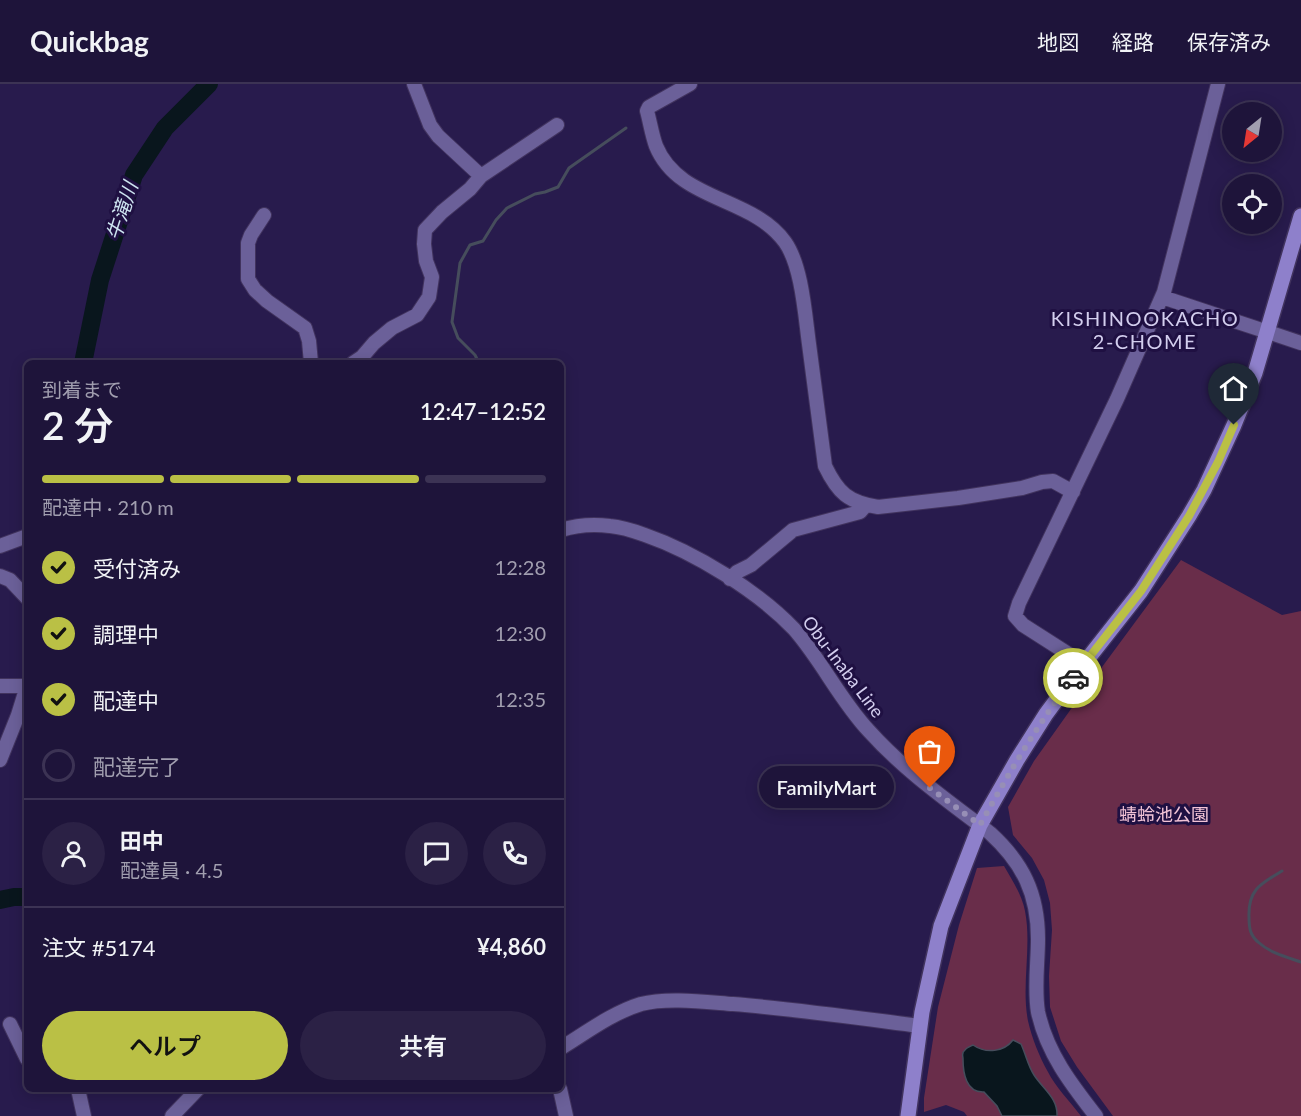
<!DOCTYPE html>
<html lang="ja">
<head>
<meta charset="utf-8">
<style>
	:root { --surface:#1e143a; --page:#2b2145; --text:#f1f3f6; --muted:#a19eaf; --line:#3c3354; --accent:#bac045 }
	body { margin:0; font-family:Lato,"Noto Sans JP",sans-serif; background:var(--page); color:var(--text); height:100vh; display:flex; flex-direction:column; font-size:22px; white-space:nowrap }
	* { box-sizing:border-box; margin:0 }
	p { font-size:20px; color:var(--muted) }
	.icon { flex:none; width:33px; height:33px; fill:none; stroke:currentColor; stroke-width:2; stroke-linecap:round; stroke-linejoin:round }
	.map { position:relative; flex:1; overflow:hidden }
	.panel { position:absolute; left:24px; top:276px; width:540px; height:732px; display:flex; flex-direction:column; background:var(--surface); border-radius:9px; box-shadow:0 3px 15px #0003,0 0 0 2px var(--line) }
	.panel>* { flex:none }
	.needle { width:39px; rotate:210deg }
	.tools { position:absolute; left:1222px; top:18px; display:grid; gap:12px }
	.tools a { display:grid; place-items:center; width:60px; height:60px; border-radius:50%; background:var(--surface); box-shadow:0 3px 15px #0003,0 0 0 2px var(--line); font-size:30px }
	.pin { position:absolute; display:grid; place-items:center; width:51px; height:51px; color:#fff; margin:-62px -26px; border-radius:50% 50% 50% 0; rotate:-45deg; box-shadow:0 0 6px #0007 }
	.pin .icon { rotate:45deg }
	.courier { position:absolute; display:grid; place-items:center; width:60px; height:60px; margin:-30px; border:4px solid #bac045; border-radius:50%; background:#fff; color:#222; box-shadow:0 2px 8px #0007 }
	.bubble { position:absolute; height:42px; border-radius:21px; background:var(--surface); box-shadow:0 3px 15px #0003,0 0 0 2px var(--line); font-size:20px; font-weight:600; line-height:42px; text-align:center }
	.summary em { font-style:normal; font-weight:600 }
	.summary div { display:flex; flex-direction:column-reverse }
	.summary { display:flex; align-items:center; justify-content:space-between; height:102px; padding:0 18px }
	h1 { font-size:39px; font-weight:600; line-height:45px }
	.bar { display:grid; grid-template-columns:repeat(4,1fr); gap:9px 6px; align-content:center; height:72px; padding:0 18px }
	.bar i { height:8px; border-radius:4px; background:var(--line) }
	.bar .active { background:var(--accent) }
	.bar p { grid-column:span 4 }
	.line { display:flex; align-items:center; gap:15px; padding:0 18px; border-top:2px solid var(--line) }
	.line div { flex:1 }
	.round { display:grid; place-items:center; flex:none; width:63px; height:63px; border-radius:32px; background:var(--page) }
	ol { padding:0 18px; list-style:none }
	li { display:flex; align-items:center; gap:18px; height:66px }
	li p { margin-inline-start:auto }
	li .icon { padding:6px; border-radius:50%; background:var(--accent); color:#111; stroke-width:4 }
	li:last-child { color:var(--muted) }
	li i { width:33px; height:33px; border:3px solid var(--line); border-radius:50% }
	.primary-button { display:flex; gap:12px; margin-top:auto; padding:12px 18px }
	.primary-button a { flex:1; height:69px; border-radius:36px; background:var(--accent); color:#111; font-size:24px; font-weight:600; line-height:69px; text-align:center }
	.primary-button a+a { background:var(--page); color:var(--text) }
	header { display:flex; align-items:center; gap:36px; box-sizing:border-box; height:84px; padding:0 30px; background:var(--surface); border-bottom:2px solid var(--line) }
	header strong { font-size:28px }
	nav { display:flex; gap:33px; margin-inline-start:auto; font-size:21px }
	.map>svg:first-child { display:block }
	.green { fill:#692d4a }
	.water { fill:#09161d; stroke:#464d5c; stroke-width:1.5 }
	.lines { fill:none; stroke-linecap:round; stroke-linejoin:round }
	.stream { stroke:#464d5c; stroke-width:3 }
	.river { stroke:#09161d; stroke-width:18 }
	.minor-casing { stroke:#41335e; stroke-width:16 }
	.major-casing { stroke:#41335e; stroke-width:18 }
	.minor { stroke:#6b6099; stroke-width:14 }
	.major { stroke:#8e80cb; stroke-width:15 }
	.done { stroke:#978fb6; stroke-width:6; stroke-dasharray:0 10.8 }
	.route { stroke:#bac045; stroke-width:8 }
	.labels { text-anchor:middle; stroke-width:6; stroke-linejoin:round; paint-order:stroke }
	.street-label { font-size:18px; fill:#d3ceee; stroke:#1f1042 }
	.park-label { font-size:18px; fill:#f2c3d6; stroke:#1f1042 }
	.water-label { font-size:20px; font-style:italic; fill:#cde4f0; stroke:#1f1042 }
	.neighbourhood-label { font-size:20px; letter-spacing:1.5px; fill:#d3ceee; stroke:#1f1042 }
</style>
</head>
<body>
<header>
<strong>Quickbag</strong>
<nav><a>地図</a><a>経路</a><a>保存済み</a></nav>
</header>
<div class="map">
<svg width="1301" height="1032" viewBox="0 0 1301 1032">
	<rect width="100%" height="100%" fill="#281b4d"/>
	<!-- green -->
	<path class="green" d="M 1181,476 L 1282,531 L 1301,527 L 1301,1032 L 1113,1032 L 1077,983 L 1061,957 L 1050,923 L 1049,892 L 1052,846 L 1050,819 L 1044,796 L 1032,774 L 1013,751 L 1008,723 L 1034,677 L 1071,625 Z
		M 1004,782 C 1012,796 1022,811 1025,827 C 1032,863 1021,901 1028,937 C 1032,954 1039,972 1048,988 C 1055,1002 1071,1019 1081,1032 L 967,1032 L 964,1028 L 946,1021 L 924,1028 L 924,1014 L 938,923 L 959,841 L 977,784 Z"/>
	<!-- water -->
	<path class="water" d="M 1013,956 L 1021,960 C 1026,971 1028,982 1034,991 C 1043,1005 1058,1014 1057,1032 L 1002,1032 L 997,1022 L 984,1008 C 966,1009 963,989 963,975 C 963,971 961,969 965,966 C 966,964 971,962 973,961 C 986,970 1004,968 1013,956 Z"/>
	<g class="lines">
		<!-- stream -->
		<path class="stream" d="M 479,279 L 475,271 L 458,254 L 452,238 L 460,179 L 470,161 L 483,157 L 496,136 L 507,124 L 535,110 L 545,108 L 558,103 L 569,84 L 626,44
			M 1282,787 C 1260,800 1248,806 1249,833 C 1249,844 1250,851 1258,858 C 1270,869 1286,873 1301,878"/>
		<!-- river -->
		<path class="river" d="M 83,279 L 100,196 L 134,91 L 165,44 L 209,0
			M 0,816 L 14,813 L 27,813"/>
		<defs>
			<path id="minor" d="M 414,0 L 430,41 L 438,52 L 481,92
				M 690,0 L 649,23 L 647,27 C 650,38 652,51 656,62 C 679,118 752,112 785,158 C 802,182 805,231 809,260 C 814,301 820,341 825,382 C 838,409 848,418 878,423 L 958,414 L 1022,404 L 1042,398 L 1053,397 L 1073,408
				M 264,131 L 251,151 L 248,159 L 248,195 L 255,206 L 267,217 L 305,244 L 309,257 L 311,279
				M 1162,213 L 1301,259
				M 353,279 L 362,273 L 374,259 L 392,244 L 417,231 L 429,213 L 432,193 L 426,177 L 424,160 L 425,146 L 442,128 L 470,105 L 481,92 L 557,41
				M 561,446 C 577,441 594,440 610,442 C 623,443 634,447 645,451 C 694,468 758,507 794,545 C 822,577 840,616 869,647 C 905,687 948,717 990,749 C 1023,779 1038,810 1038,855 C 1038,879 1034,904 1038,928 C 1047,969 1071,1000 1096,1032
				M 0,462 L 27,452
				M 0,492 L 10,496 L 27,514
				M 730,495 L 737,488 L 751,481 L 793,446 L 860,428 L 866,421
				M 1084,580 L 1023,541 L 1015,532 L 1019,519 L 1117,315 L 1164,208 L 1218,0
				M 0,602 L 27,602
				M 0,676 L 18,631 L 27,602
				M 10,940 L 27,975
				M 561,964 C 587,948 612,929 641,920 C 667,913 706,918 733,920 C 795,925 858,934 920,942
				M 78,1005 L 84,1032
				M 560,1005 L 566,1032
				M 172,1032 L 198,1005"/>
			<path id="major" d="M 908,1032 L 922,928 L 941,842 L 980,741 L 1017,676 L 1046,630 L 1075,591 L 1141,507 L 1189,432 L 1204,406 L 1234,341 L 1255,289 L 1301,132"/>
		</defs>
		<!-- minor casing -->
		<use href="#minor" class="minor-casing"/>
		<!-- major casing -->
		<use href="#major" class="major-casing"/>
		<!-- minor -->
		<use href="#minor" class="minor"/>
		<!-- major -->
		<use href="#major" class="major"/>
	</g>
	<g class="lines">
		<!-- done -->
		<path class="done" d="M 930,704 L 980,741 C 1009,689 1037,641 1073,594"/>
		<!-- route -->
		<path class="route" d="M 1073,594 L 1141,507 L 1189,432 L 1218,378 L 1234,341"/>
	</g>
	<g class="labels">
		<!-- street labels -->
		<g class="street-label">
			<text transform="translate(843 583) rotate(53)" y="6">Obu-Inaba Line</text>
		</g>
		<!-- park labels -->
		<g class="park-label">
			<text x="1164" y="737">蜻蛉池公園</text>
		</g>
		<!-- water labels -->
		<g class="water-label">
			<text transform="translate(122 127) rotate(-72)" y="7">牛滝川</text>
		</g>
		<!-- neighbourhood labels -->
		<g class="neighbourhood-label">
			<text x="1145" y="242">KISHINOOKACHO<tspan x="1145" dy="23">2-CHOME</tspan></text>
		</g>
	</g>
</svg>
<div class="tools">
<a><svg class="needle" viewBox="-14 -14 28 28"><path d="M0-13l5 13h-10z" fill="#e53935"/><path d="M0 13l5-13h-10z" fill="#a19eaf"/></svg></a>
<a><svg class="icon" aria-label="locate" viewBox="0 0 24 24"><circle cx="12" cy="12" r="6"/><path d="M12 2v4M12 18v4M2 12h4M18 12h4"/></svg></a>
</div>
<div class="pin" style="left:930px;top:704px;background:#ea580c"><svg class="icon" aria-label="bag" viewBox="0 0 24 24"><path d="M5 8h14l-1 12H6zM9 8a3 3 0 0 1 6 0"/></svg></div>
<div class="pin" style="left:1234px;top:341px;background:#1f2937"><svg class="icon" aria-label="home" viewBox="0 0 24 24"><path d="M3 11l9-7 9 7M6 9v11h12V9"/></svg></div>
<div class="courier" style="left:1073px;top:594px"><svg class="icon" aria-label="car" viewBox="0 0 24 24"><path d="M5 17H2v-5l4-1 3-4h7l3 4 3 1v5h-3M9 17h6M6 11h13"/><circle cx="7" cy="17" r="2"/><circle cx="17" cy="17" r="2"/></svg></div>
<div class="bubble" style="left:759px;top:682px;width:135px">FamilyMart</div>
<section class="panel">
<div class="summary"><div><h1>2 分</h1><p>到着まで</p></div><em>12:47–12:52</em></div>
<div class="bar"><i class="active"></i><i class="active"></i><i class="active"></i><i></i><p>配達中 · 210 m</p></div>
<ol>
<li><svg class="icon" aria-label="check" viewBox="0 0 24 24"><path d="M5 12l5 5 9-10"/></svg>受付済み<p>12:28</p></li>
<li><svg class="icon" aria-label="check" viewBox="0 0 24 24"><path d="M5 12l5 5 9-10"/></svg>調理中<p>12:30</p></li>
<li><svg class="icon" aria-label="check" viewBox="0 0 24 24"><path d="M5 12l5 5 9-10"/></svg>配達中<p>12:35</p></li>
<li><i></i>配達完了</li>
</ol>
<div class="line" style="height:108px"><a class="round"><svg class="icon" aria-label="person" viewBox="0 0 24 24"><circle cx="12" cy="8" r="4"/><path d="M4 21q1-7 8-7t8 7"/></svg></a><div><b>田中</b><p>配達員 · 4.5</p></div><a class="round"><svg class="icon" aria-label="chat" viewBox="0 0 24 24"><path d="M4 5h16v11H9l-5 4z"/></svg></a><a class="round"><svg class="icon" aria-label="phone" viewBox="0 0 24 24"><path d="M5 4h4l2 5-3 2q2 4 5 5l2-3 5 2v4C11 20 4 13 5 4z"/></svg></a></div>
<div class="line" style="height:78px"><div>注文 #5174</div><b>¥4,860</b></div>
<div class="primary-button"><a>ヘルプ</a><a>共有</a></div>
</section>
</div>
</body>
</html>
